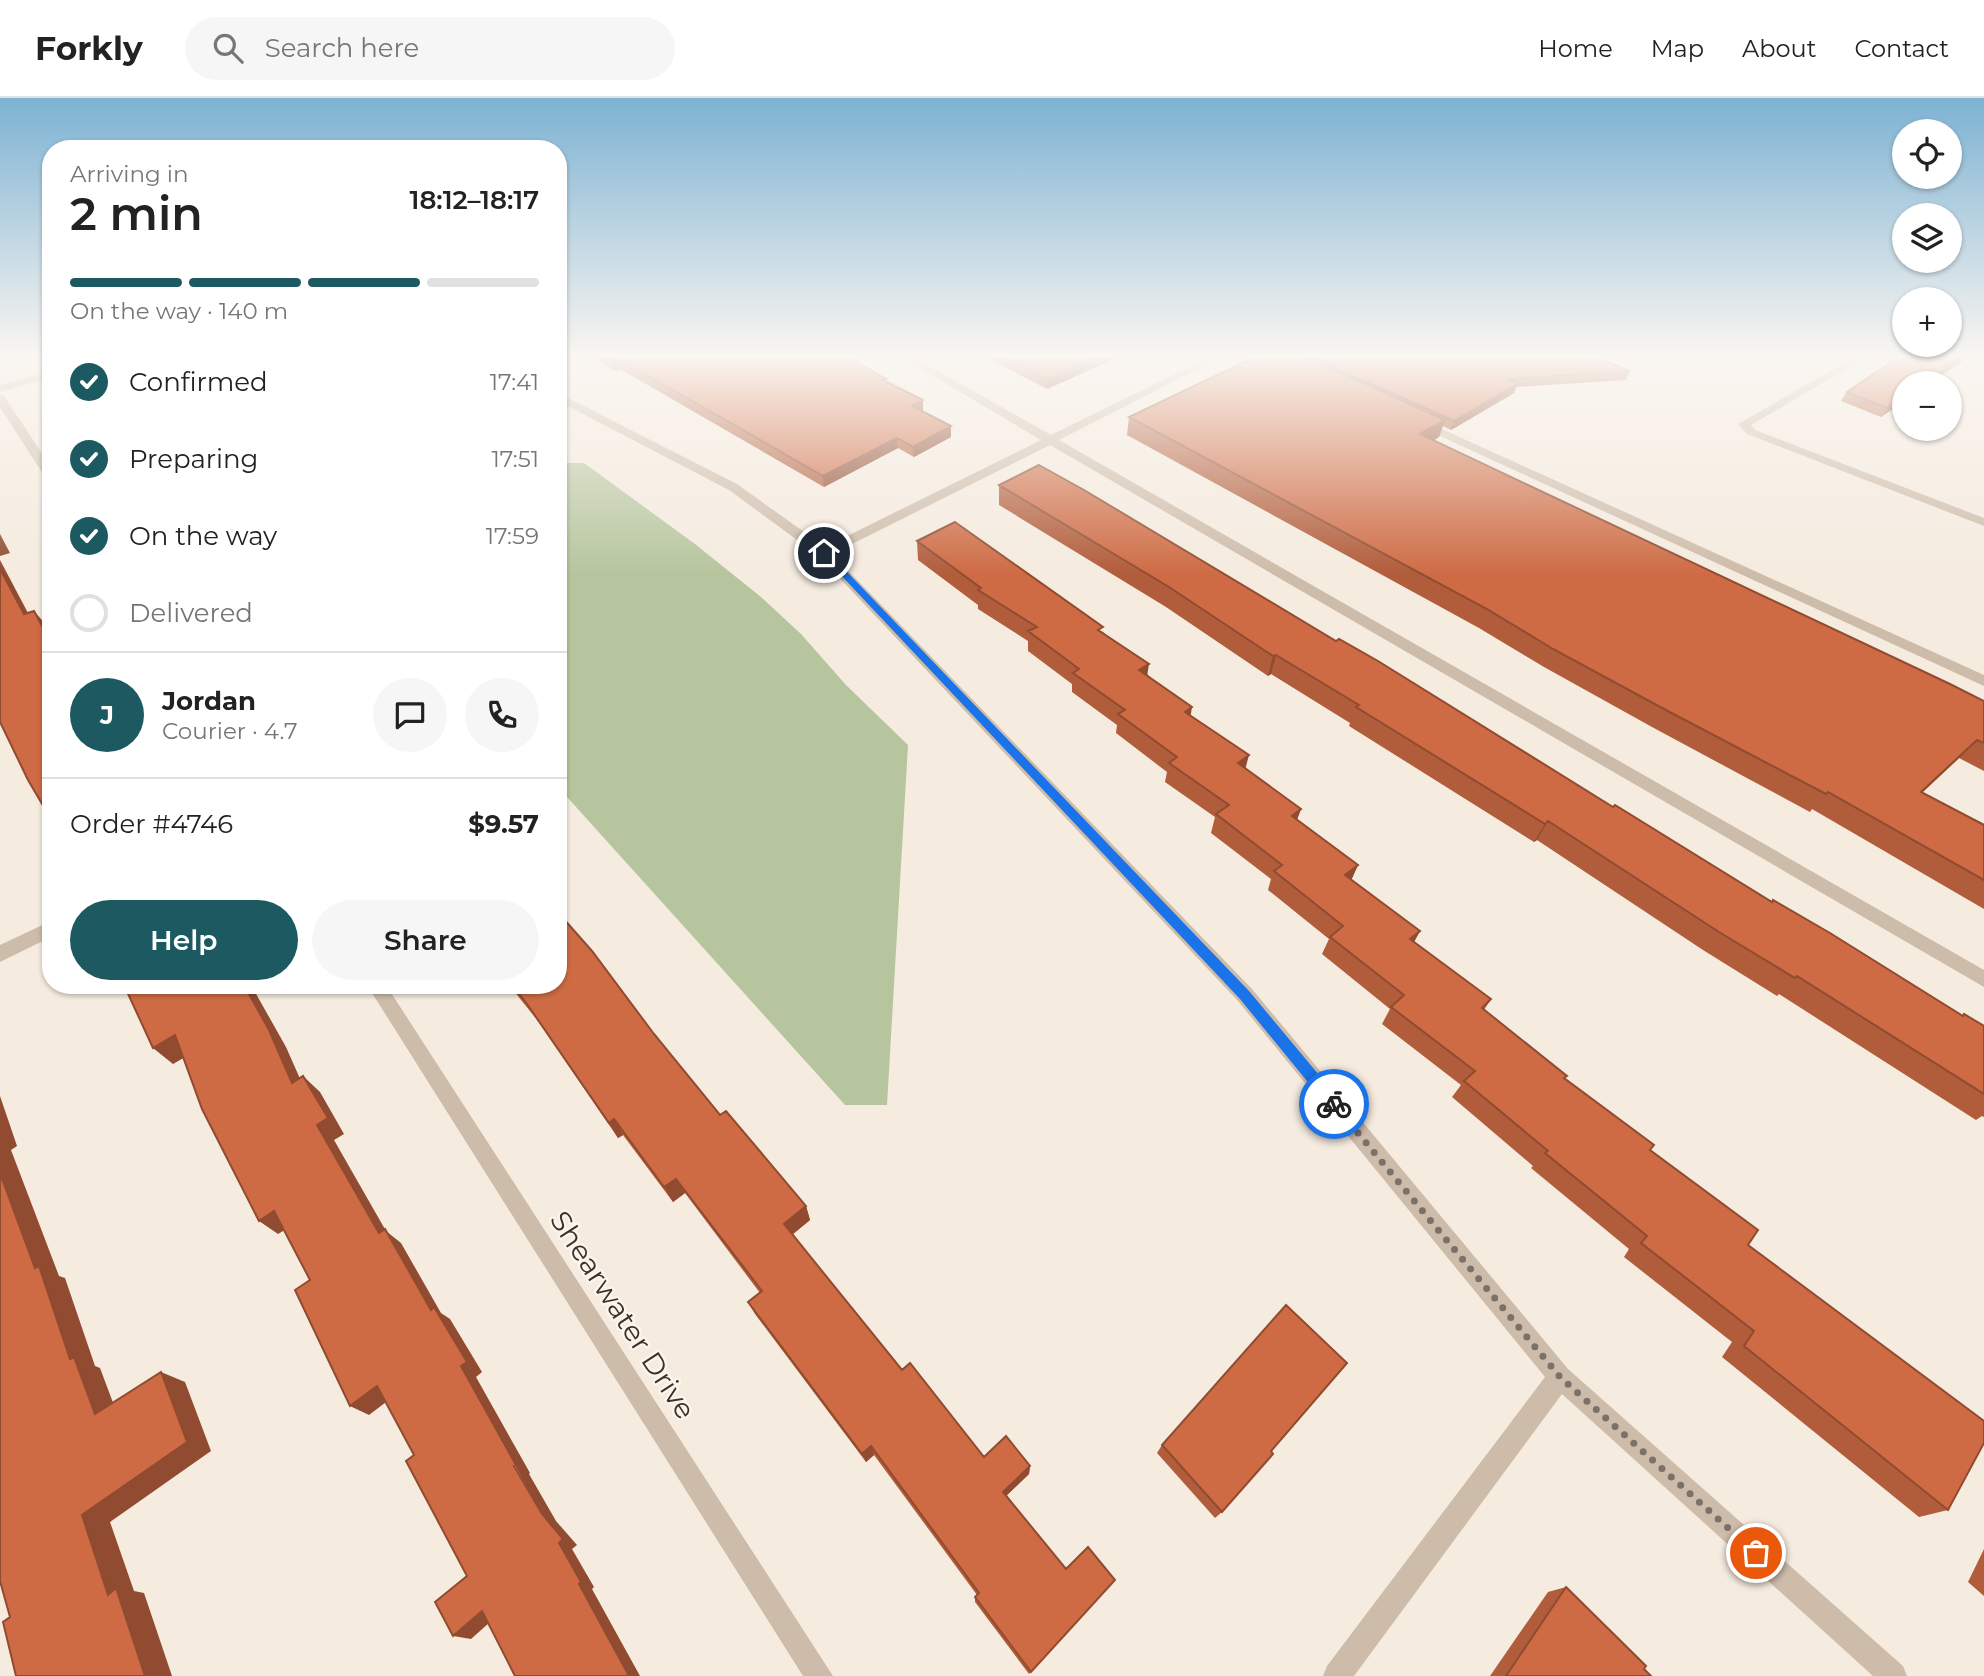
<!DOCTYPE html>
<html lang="en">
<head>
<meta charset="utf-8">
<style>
	:root { --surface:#fff; --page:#f6f6f6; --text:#222; --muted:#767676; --line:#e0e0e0; --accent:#1c5960 }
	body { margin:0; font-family:Montserrat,sans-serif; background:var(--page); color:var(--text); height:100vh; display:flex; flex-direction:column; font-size:26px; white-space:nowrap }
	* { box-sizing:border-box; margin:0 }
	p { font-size:23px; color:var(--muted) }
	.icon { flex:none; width:38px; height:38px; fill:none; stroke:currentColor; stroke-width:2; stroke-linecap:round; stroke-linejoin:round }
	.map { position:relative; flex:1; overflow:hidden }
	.panel { position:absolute; left:42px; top:42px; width:525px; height:854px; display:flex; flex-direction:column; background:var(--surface); border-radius:28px; box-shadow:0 2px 5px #0004 }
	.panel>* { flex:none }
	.buttons { position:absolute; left:1892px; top:21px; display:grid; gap:14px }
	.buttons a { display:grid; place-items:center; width:70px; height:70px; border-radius:50%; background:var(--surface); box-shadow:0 2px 5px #0004; font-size:35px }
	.pin { position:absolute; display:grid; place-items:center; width:60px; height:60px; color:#fff; margin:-30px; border:4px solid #fff; border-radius:50%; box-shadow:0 2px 7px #0007 }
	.courier { position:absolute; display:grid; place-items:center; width:70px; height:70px; margin:-35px; border:5px solid #1a73e8; border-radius:50%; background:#fff; color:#222; box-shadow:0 2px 9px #0007 }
	.head em { font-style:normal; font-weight:600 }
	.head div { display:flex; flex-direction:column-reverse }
	.head { display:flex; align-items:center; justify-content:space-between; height:119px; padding:0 28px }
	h1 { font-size:46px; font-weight:600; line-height:52px }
	.bar { display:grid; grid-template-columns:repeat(4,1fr); gap:10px 7px; align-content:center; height:84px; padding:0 28px }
	.bar i { height:9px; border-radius:5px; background:var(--line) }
	.bar .on { background:var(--accent) }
	.bar p { grid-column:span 4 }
	.line { display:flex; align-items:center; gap:18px; padding:0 28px; border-top:2px solid var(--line) }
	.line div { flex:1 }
	.round { display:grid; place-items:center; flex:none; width:74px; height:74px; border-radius:37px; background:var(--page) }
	ol { padding:0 28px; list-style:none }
	li { display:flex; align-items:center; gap:21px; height:77px }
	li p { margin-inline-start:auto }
	li .icon { padding:7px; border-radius:50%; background:var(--accent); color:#fff; stroke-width:4 }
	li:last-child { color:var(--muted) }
	li i { width:38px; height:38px; border:4px solid var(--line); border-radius:50% }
	.action { display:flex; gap:14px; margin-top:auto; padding:14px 28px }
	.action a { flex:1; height:80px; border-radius:42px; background:var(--accent); color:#fff; font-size:28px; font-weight:600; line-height:80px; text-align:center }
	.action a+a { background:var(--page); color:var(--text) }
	header { display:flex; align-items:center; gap:42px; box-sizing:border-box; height:98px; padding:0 35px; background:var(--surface); border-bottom:2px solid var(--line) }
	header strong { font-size:33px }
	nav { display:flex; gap:38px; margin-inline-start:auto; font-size:24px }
	.search { width:490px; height:63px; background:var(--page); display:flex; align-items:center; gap:18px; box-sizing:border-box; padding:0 24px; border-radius:38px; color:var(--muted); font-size:26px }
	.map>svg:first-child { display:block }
	.green { fill:#b6c59e }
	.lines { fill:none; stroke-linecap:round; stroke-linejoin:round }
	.minor { fill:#cebcaa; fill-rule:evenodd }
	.wall { fill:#b15c3a }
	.shaded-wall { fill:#904b30 }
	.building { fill:#ce6b44; stroke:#904b30; stroke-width:2 }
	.route { fill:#1a73e8 }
	.done { stroke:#7c7169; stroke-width:7; stroke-dasharray:0 12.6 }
	.labels { text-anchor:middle; stroke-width:5; stroke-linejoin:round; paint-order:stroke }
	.near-street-label { font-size:28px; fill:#3b302a; stroke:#fbf5ec }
</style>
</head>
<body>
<header>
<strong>Forkly</strong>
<div class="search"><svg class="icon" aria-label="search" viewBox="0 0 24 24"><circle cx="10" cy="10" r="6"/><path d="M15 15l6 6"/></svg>Search here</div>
<nav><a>Home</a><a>Map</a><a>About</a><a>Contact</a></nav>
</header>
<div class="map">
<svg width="1984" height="1578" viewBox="0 0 1984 1578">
	<rect width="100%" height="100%" fill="#f5ebdf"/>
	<!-- green -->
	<path class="green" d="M 558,365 L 584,365 L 695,446 L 761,499 L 801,536 L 846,587 L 908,647 L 887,1007 L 845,1007 L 558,689 Z"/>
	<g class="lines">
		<!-- minor -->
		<path class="minor" d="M 896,256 L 908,256 L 1051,337 L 1215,256 L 1228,256 L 1059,342 L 1984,872 L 1984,889 L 1050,347 L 832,456 L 1252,891 L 1568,1271 L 1903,1568 L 1907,1578 L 1873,1578 L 1562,1296 L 1354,1578 L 1323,1578 L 1327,1568 L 1545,1279 L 1238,903 L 819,458 L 729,392 L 558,303 L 558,295 L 737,386 L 825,449 L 1041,342 Z
			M 1860,256 L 1872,256 L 1751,327 L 1755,332 L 1984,420 L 1984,428 L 1747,336 L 1738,326 Z
			M 51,273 L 51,280 L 0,294 L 0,287 Z
			M 0,297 L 4,298 L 51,369 L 51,383 L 45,379 L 0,309 Z
			M 1414,322 L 1422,322 L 1984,577 L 1984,588 L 1414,326 Z
			M 51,823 L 51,839 L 0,864 L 0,847 Z
			M 367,887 L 386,887 L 833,1578 L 803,1578 Z"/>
	</g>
	<!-- wall -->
	<path class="wall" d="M 587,256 L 842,256 L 886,281 L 886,284 L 923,302 L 923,313 L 922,313 L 951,328 L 951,339 L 914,359 L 898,350 L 824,389 L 620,271 L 615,273 Z
		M 979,256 L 1129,256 L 1116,260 L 1047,291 Z
		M 1261,256 L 1587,256 L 1630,273 L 1626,282 L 1516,289 L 1514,295 L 1451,332 L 1443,328 L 1439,339 L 1433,343 L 1984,603 L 1984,673 L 1959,660 L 1922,695 L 1984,726 L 1984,811 L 1812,711 L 1810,714 L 1652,629 L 1544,569 L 1479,530 L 1127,337 L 1129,319 Z
		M 1903,256 L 1973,256 L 1930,285 L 1904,285 L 1904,303 L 1881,319 L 1841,303 L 1847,294 Z
		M 999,387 L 1613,709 L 1962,918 L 1964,916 L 1984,928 L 1984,1019 L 1982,1018 L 1976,1022 L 1779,896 L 1777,898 L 1703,852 L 1537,742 L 1534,744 L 1349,628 L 1350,625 L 1271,576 L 1268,578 L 1166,509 L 999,407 Z
		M 917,443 L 1103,534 L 1245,670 L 1301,711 L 1297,721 L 1358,767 L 1351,782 L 1420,833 L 1414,844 L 1491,901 L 1484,912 L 1650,1052 L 1748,1147 L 1948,1412 L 1919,1419 L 1722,1259 L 1732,1244 L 1624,1159 L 1629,1151 L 1531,1070 L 1533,1068 L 1452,999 L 1461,987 L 1382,926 L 1390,911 L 1322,856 L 1329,841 L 1268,792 L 1271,781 L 1211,735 L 1215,719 L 1165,684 L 1167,674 L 1116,635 L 1117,627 L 1072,594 L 1072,586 L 1028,553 L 1028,543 L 978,511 L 978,507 L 918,462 Z
		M 509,887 L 558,887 L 654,936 L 720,1017 L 806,1108 L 810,1122 L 792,1137 L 902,1272 L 984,1359 L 1030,1368 L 1029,1376 L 1006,1398 L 1066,1471 L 1115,1482 L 1029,1576 L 975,1504 L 975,1499 L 977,1497 L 874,1357 L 866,1364 L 755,1216 L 748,1204 L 760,1195 L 685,1095 L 673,1104 L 623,1037 L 618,1040 L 538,923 Z
		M 1162,1347 L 1271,1353 L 1222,1414 L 1215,1420 L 1157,1355 Z
		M 1984,1451 L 1984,1498 L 1968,1484 Z
		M 1566,1489 L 1644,1571 L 1651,1578 L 1490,1578 L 1548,1494 Z"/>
	<!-- shaded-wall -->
	<path class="shaded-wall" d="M 1103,256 L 1129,256 L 1116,260 L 1047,291 L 1048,281 Z
		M 1967,256 L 1973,256 L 1930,285 L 1923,285 Z
		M 617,260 L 620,271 L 615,273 L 612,262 Z
		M 1518,285 L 1514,295 L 1451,332 L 1454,323 Z
		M 1904,298 L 1904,303 L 1881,319 L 1887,310 Z
		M 923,302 L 923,313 L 912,318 L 912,308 Z
		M 1445,322 L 1439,339 L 1414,354 L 1420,336 Z
		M 951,328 L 951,339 L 914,359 L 913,349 Z
		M 897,340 L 898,350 L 824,389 L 823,378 Z
		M 0,436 L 10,455 L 0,458 Z
		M 0,462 L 37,532 L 24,516 L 0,471 Z
		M 34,513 L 47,528 L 51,535 L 51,544 Z
		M 1276,557 L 1271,576 L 1268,578 L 1273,558 Z
		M 1149,566 L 1146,585 L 1139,572 Z
		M 1192,609 L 1189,628 L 1185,614 Z
		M 1977,642 L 1959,660 L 1903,712 L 1921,694 Z
		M 1249,657 L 1244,676 L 1238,665 Z
		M 1301,711 L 1294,730 L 1292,718 Z
		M 1548,723 L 1537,742 L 1534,744 L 1545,726 Z
		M 1358,767 L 1350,785 L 1345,777 Z
		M 1420,833 L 1410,851 L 1410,841 Z
		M 244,887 L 251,887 L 286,949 L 309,1001 L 292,985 Z
		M 175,937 L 194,954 L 173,966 L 153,950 Z
		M 303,978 L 320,994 L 344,1036 L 334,1042 L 386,1133 L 401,1145 L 441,1215 L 450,1221 L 482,1274 L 476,1279 L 530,1375 L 529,1376 L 556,1423 L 577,1447 L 572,1451 L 594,1489 L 592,1491 L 640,1578 L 629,1578 L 625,1571 L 431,1212 L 379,1135 L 317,1027 Z
		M 0,998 L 17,1048 L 11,1052 L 59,1178 L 65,1180 L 95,1268 L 100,1270 L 121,1326 L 95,1316 L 70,1261 L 35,1170 L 0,1075 Z
		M 614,1021 L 623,1037 L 618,1040 L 609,1025 Z
		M 676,1081 L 685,1095 L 673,1104 L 664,1089 Z
		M 806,1108 L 810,1122 L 789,1139 L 784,1126 Z
		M 274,1113 L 293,1127 L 278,1136 L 259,1123 Z
		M 161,1274 L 185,1284 L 211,1353 L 110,1424 L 134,1493 L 144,1495 L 172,1578 L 145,1578 L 108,1497 L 82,1417 Z
		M 377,1288 L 394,1298 L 369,1317 L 350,1308 Z
		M 871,1348 L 874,1357 L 866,1364 L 862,1356 Z
		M 1030,1368 L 1029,1376 L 1003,1401 L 1003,1394 Z
		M 482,1513 L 498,1517 L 471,1541 L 453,1538 Z"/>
	<!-- building -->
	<path class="building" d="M 42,256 L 51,256 L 51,266 Z
		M 601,256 L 842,256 L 886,281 L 883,282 L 923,302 L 912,308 L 951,328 L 913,349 L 897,340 L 823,378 L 617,260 L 612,262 Z
		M 999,256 L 1103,256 L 1048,281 Z
		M 1261,256 L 1299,256 L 1445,322 L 1420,336 L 1950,586 L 1984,603 L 1984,645 L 1977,642 L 1921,694 L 1984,727 L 1984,782 L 1828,694 L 1826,696 L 1664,611 L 1553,551 L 1487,511 L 1129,319 Z
		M 1305,256 L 1587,256 L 1630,273 L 1508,281 L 1518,285 L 1454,323 Z
		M 1903,256 L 1967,256 L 1923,285 L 1904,285 L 1904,298 L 1887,310 L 1847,294 Z
		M 1039,367 L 1084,392 L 1336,543 L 1339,541 L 1378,563 L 1613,709 L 1615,707 L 1772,804 L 1773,802 L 1830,835 L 1963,918 L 1964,916 L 1984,928 L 1984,996 L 1797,878 L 1795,880 L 1719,834 L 1548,723 L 1545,726 L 1356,609 L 1359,607 L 1276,557 L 1273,558 L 1169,489 L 999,387 Z
		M 955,424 L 1103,529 L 1098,532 L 1149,566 L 1139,572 L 1192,609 L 1185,614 L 1249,657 L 1238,665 L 1301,711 L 1292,718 L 1358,767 L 1345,777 L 1420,833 L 1410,841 L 1491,901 L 1482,910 L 1567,978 L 1564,980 L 1654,1047 L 1650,1052 L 1758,1132 L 1748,1147 L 1984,1323 L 1984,1345 L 1948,1412 L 1744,1248 L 1754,1233 L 1641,1145 L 1647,1138 L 1545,1055 L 1548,1053 L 1464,983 L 1475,973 L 1391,909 L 1404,897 L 1330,839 L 1343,828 L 1274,773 L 1282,767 L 1216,716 L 1229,707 L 1169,665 L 1177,659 L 1118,616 L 1125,612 L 1073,575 L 1079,571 L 1028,533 L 1037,529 L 978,492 L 981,490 L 917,443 Z
		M 0,471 L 24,516 L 34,513 L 51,544 L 51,721 L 28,682 L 0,624 Z
		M 562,819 L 592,853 L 654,936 L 720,1017 L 726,1013 L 806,1108 L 784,1126 L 902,1272 L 910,1265 L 984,1359 L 1006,1338 L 1030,1368 L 1003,1394 L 1066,1471 L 1088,1449 L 1115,1482 L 1031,1574 L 975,1499 L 979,1495 L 871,1348 L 862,1356 L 748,1204 L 762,1193 L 676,1081 L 664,1089 L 614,1021 L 609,1025 L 527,906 L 512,887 L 558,887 L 558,820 L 559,821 Z
		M 124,887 L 244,887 L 269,932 L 292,985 L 303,978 L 328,1020 L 317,1027 L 379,1135 L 385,1131 L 431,1212 L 434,1209 L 467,1264 L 461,1268 L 516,1367 L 514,1368 L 542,1416 L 563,1441 L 559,1445 L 581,1484 L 579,1486 L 629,1578 L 515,1578 L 482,1513 L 453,1538 L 435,1504 L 467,1478 L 406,1363 L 414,1357 L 377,1288 L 350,1308 L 295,1192 L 310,1182 L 274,1113 L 259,1123 L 202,1011 L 175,937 L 153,950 Z
		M 0,1075 L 35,1170 L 39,1168 L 70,1261 L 74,1259 L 95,1316 L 161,1274 L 187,1344 L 82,1417 L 108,1497 L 116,1490 L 145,1578 L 16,1578 L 3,1524 L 10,1519 L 0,1483 Z
		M 1286,1207 L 1347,1265 L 1271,1353 L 1273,1356 L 1222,1414 L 1162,1347 Z
		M 1566,1489 L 1646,1568 L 1644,1571 L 1651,1578 L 1506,1578 Z"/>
	<!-- sky -->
	<linearGradient id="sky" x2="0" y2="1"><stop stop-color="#7db2d3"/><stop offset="0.54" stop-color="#faf6f1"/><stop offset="1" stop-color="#faf6f1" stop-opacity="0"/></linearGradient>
	<rect width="1984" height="477" fill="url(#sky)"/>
	<!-- route -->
	<path class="route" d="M 821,453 L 827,453 L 1249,893 L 1339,1001 L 1339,1010 L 1329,1010 L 1240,901 L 821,456 Z"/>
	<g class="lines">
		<!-- done -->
		<path class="done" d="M 1334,1006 L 1560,1279 L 1756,1455"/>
	</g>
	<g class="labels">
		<!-- near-street labels -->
		<g class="near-street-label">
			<text transform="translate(623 1217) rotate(57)" y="10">Shearwater Drive</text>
		</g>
	</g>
</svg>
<div class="buttons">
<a><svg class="icon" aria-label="locate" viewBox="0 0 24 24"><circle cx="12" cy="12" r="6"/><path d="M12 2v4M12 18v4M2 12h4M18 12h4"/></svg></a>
<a><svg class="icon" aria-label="layers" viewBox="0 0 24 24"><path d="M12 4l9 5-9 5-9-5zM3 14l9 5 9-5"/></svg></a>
<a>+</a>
<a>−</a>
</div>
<div class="pin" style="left:1756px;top:1455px;background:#ea580c"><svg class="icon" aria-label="bag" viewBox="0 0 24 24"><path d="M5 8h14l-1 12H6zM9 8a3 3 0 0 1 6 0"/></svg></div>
<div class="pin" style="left:824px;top:455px;background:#1f2937"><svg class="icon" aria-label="home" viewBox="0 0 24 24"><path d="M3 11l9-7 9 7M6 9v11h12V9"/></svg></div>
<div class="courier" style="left:1334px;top:1006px"><svg class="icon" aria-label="bike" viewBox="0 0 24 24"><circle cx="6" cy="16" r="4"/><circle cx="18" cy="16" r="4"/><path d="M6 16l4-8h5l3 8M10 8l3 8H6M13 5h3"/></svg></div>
<section class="panel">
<div class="head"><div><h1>2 min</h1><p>Arriving in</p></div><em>18:12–18:17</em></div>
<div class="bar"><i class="on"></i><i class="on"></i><i class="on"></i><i></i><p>On the way · 140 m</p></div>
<ol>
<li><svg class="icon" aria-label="check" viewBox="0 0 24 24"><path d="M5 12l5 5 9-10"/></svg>Confirmed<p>17:41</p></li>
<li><svg class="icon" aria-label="check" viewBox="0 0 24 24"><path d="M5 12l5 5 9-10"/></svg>Preparing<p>17:51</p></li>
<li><svg class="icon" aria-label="check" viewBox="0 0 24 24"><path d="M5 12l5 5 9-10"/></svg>On the way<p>17:59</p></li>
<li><i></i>Delivered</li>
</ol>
<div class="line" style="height:126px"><b class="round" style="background:var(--accent);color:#fff">J</b><div><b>Jordan</b><p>Courier · 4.7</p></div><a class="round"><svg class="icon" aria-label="chat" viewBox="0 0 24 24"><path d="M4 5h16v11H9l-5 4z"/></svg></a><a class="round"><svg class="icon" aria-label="phone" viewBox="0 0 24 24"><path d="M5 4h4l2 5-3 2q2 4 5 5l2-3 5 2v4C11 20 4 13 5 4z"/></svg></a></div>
<div class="line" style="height:91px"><div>Order #4746</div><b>$9.57</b></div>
<div class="action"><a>Help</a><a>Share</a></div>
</section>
</div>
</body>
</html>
